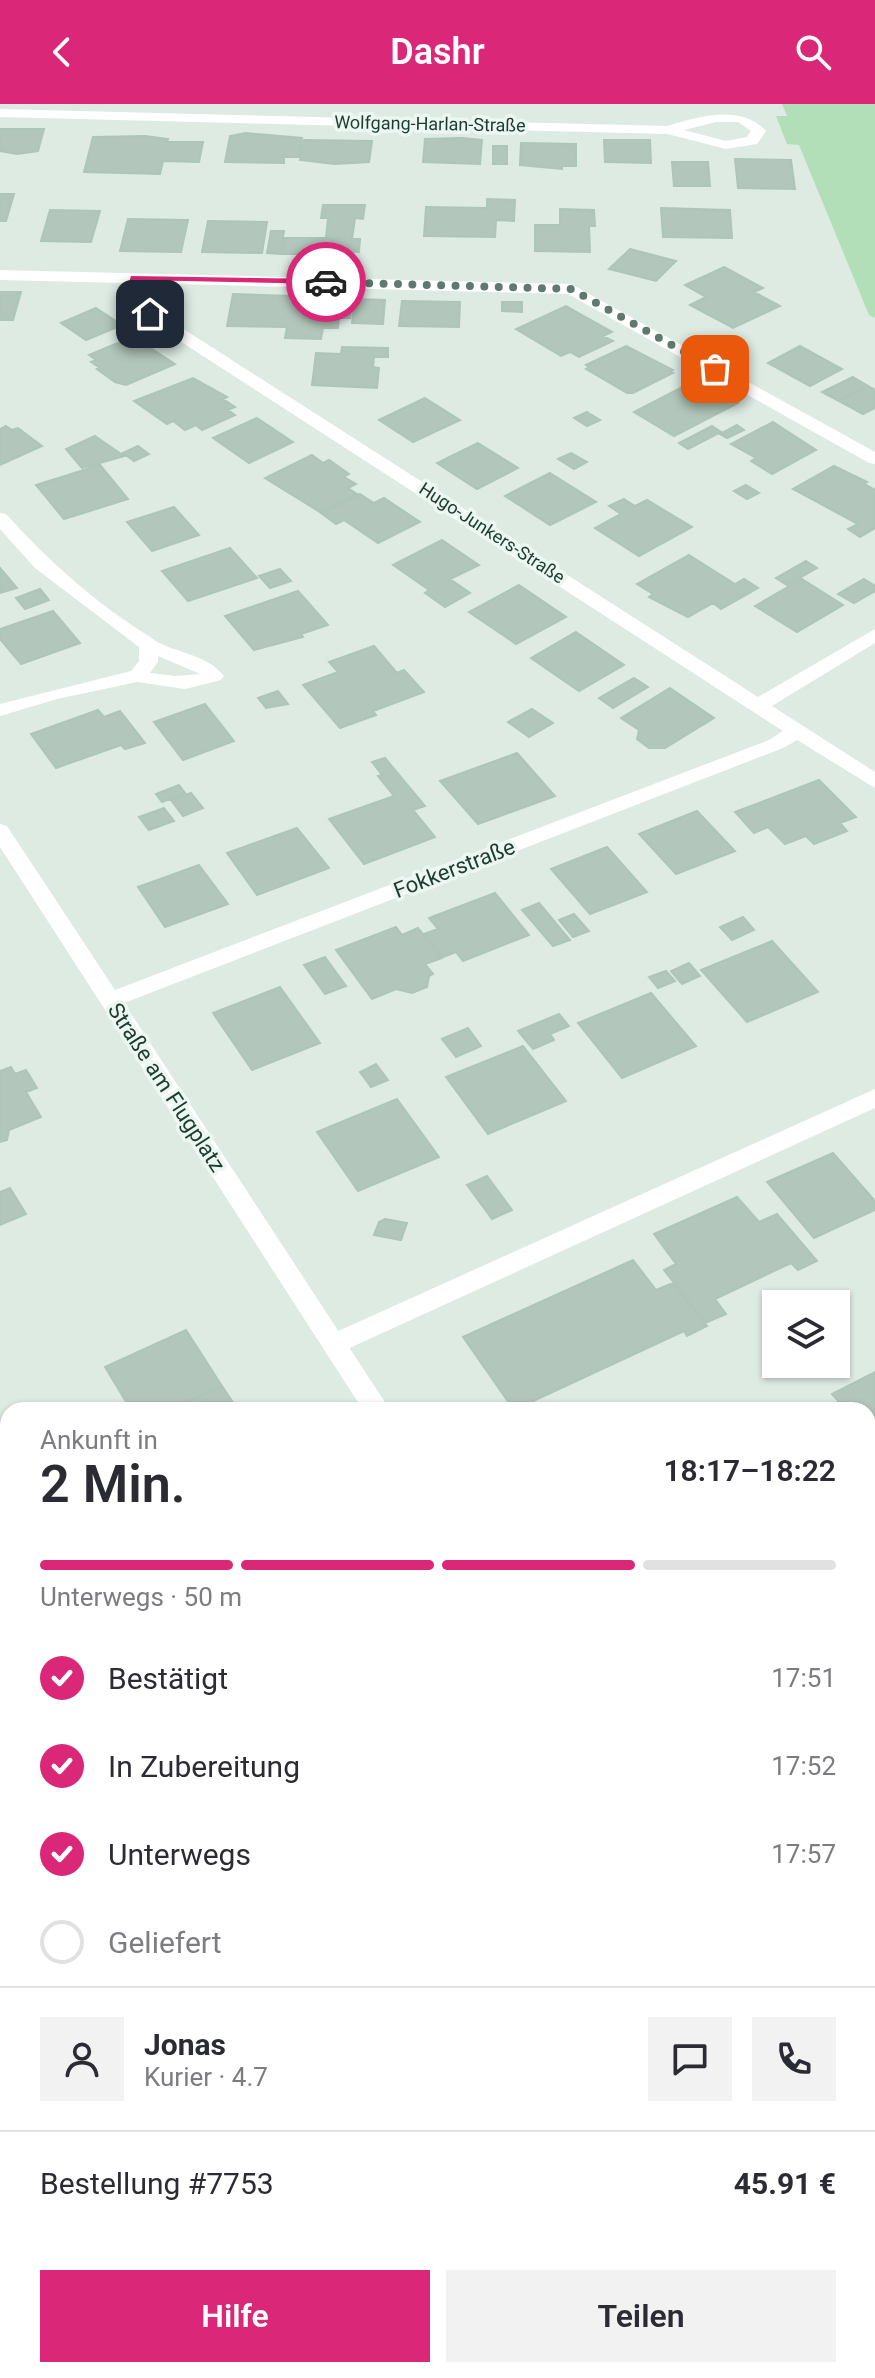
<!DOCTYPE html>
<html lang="de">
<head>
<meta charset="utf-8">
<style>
	:root { --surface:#fff; --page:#f2f2f3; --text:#2b2b33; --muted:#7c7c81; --line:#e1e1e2; --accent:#db2777 }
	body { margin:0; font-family:Roboto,sans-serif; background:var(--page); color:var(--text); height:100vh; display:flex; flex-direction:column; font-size:30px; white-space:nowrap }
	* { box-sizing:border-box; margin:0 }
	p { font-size:26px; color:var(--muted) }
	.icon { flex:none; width:44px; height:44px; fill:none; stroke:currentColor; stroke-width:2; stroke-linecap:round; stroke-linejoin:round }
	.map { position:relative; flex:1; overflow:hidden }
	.panel { position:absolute; left:0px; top:1298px; width:876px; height:976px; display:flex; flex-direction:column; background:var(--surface); border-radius:24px 24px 0 0; box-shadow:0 2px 6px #0004 }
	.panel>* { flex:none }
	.controls { position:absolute; left:762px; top:1186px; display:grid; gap:16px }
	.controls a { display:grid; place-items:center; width:88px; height:88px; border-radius:0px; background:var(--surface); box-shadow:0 2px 6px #0004; font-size:40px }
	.pin { position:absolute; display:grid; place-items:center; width:68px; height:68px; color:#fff; margin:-34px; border-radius:16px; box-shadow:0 4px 12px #0006 }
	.courier { position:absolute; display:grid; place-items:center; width:80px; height:80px; margin:-40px; border:6px solid #db2777; border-radius:50%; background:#fff; color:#222; box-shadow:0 2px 10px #0007 }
	.overview em { font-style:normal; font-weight:600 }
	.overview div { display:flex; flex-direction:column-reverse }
	.overview { display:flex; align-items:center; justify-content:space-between; height:136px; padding:0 40px }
	h1 { font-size:52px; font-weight:600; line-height:60px }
	.bar { display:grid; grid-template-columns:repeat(4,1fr); gap:12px 8px; align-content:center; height:96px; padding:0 40px }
	.bar i { height:10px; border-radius:6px; background:var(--line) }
	.bar .current { background:var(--accent) }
	.bar p { grid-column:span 4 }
	.line { display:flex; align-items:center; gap:20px; padding:0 40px; border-top:2px solid var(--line) }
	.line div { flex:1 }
	.round { display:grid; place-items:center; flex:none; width:84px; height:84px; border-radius:0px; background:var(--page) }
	ol { padding:0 40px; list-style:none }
	li { display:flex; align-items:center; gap:24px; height:88px }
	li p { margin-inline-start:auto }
	li .icon { padding:8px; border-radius:50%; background:var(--accent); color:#fff; stroke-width:4 }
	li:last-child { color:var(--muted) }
	li i { width:44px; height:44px; border:4px solid var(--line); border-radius:50% }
	.cta { display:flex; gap:16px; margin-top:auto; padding:16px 40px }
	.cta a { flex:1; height:92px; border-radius:0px; background:var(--accent); color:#fff; font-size:32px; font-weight:600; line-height:92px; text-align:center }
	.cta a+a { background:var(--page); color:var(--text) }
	header { display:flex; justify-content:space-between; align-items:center; height:104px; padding:0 40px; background:var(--accent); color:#fff; font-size:36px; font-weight:600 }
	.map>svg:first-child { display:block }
	.green { fill:#b2dfb8 }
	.building { fill:#b2c6bb; stroke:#aec5b9; stroke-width:2 }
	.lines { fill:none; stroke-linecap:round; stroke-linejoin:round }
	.service { fill:#fff; fill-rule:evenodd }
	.minor { fill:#fff; fill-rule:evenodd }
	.route { fill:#db2777 }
	.done { stroke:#60796e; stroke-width:8; stroke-dasharray:0 14.4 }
	.labels { text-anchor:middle; stroke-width:7; stroke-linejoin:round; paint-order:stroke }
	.far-street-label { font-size:18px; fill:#1d3c2f; stroke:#edf7f1 }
	.street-label { font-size:22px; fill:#1d3c2f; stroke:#edf7f1 }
</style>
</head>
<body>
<header><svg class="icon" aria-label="back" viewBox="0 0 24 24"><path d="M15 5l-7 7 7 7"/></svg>Dashr<svg class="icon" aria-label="search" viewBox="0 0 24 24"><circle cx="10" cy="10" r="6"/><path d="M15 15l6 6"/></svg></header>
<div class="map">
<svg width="875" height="2274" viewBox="0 0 875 2274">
	<rect width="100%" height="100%" fill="#ddebe3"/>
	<!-- green -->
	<path class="green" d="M 782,0 L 875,0 L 875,214 L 869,211 L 799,41 L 787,40 L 776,12 L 787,12 Z"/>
	<!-- building -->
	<path class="building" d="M 0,25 L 44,25 L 38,47 L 17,50 L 0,47 Z
		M 246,29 L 302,34 L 299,53 L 284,53 L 284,59 L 225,58 L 230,32 Z
		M 145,32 L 168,35 L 167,38 L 203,38 L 199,58 L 163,57 L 160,70 L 84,68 L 93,33 Z
		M 462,34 L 482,36 L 480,60 L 423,58 L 425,35 Z
		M 304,36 L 372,37 L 369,58 L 334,60 L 300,56 Z
		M 604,36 L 650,36 L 651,59 L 605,58 Z
		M 521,39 L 576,40 L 576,62 L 562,62 L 562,65 L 520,61 Z
		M 493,42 L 507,42 L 507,60 L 493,60 Z
		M 735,55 L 791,56 L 795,85 L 738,84 Z
		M 672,58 L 708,58 L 710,82 L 674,82 Z
		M 0,90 L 14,90 L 6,117 L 0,117 Z
		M 487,95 L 515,96 L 514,117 L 496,116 L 495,133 L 424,132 L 426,103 L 487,104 Z
		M 323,101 L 365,101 L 363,115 L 355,114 L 352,135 L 360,135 L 359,148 L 307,146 L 306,150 L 282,150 L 284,134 L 326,134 L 328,114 L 321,114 Z
		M 661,104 L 730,106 L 732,134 L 663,133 Z
		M 560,105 L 594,106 L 595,122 L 589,122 L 590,148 L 535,147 L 535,121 L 560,121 Z
		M 50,106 L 100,107 L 91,138 L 41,137 Z
		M 128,115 L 188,116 L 181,148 L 120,147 Z
		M 208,117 L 267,118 L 262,149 L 202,148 Z
		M 271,127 L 284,127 L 280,150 L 267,149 Z
		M 630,145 L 676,157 L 656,177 L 609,165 Z
		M 724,163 L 763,184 L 754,188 L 780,202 L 733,224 L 690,201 L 706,193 L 685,181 Z
		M 0,188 L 21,188 L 13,216 L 0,216 Z
		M 233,190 L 353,194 L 350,214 L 339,214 L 338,224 L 323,224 L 321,235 L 285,234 L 287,223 L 227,222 Z
		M 355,195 L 385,196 L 383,220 L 352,219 Z
		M 402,197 L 460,198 L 459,223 L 399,222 Z
		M 502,198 L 522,198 L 522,208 L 502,207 Z
		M 566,202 L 612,228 L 603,232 L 613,237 L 579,253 L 570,248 L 561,252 L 516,225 Z
		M 96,204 L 122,221 L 86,236 L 61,219 Z
		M 127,235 L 134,239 L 140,237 L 175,260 L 126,281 L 115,278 L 97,265 L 100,264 L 91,258 L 96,256 L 89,251 Z
		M 626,242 L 673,266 L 670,268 L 673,269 L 633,289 L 627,289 L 586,265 L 589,263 L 586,261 Z
		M 800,242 L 842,265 L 810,282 L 768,259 Z
		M 342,243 L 388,244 L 388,253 L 374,253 L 373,263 L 379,264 L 377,284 L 312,281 L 316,249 L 341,250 Z
		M 853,273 L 868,282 L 839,297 L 822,288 Z
		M 193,274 L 227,293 L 223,295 L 235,303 L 228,306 L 235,311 L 202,326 L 196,321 L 185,326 L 173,317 L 167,320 L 134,297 Z
		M 698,275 L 738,299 L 674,332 L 634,308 Z
		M 868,282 L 875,286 L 875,304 L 863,310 L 839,297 Z
		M 425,294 L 460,316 L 413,338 L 379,316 Z
		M 587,308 L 600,316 L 587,322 L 574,314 Z
		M 257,314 L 293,338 L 249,359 L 213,334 Z
		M 773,318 L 816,346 L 772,370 L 751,357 L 756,354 L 731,340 Z
		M 737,321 L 744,326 L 727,334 L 720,330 Z
		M 6,322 L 12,326 L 18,324 L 42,342 L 0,361 L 0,325 Z
		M 712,322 L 721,328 L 688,345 L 679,339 Z
		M 95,332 L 124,352 L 82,364 L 66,345 Z
		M 478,339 L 518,364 L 477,385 L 437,359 Z
		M 138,342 L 149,350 L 134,357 L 123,349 Z
		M 571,349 L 587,358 L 574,365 L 558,355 Z
		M 312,351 L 323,359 L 329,356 L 349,370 L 344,373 L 356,380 L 348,384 L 357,390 L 320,408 L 265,374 Z
		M 100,361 L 128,395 L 64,415 L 36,381 Z
		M 834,362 L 867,378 L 864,380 L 875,386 L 875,424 L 860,433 L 848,425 L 858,420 L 793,385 Z
		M 550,369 L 596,398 L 550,421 L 505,392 Z
		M 746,381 L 759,389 L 747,395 L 734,387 Z
		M 360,390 L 374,399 L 384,394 L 420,418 L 378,439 L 344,416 L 336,420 L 321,409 Z
		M 624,395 L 635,402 L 647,396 L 692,423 L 639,452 L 595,424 L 621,410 L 609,402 Z
		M 174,403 L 199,431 L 152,447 L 127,418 Z
		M 442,436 L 479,461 L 450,475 L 470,489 L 445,503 L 425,489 L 429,486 L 393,461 Z
		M 230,444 L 257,474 L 188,497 L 162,467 Z
		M 689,451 L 735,480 L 744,475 L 758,484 L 721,505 L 713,499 L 688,513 L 649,493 L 653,490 L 637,480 Z
		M 806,457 L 817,464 L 787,481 L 776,474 Z
		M 0,464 L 17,484 L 0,489 Z
		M 280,465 L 291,477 L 270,484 L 259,472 Z
		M 802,475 L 843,501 L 797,528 L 755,502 Z
		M 864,475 L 875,482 L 875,487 L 854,499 L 838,490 Z
		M 519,481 L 566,513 L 516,540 L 469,508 Z
		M 40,485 L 49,496 L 25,505 L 16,494 Z
		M 298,487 L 328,521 L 301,530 L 303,533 L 254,546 L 225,512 Z
		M 53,507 L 80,539 L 21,560 L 0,535 L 0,525 Z
		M 576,528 L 624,561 L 579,587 L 531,554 Z
		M 374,542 L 397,569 L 404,566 L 424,588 L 373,607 L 376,611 L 340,624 L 303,581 L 338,568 L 329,558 Z
		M 634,574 L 648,583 L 613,604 L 599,594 Z
		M 670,584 L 714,614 L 665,644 L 649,644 L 637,635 L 639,626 L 621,614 Z
		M 278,587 L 288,600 L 266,604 L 258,594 Z
		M 205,600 L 234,637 L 183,656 L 154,618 Z
		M 532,605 L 553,619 L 529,633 L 508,618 Z
		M 98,606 L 104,613 L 120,607 L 145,639 L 125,645 L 121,641 L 56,664 L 31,630 Z
		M 517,649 L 555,692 L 478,720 L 440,677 Z
		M 385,654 L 425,702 L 413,706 L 435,733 L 364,760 L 329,715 L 394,692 L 378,672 L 382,671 L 372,658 Z
		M 819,676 L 856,713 L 840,719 L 847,727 L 814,740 L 806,732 L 785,740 L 768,723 L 754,729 L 735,708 Z
		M 179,681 L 185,689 L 162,698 L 156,690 Z
		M 191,689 L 203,704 L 183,712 L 171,696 Z
		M 164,704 L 174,717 L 149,726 L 139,713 Z
		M 697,707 L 735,747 L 676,770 L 639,730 Z
		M 297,724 L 329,764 L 257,791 L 227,749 Z
		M 607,743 L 647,788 L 590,810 L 551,765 Z
		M 199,761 L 228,800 L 165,823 L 138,783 Z
		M 495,789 L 529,831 L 463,857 L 456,848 L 443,853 L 424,830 L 438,825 L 429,814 Z
		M 539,799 L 570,836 L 553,842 L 522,806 Z
		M 574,810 L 589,827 L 573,833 L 559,816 Z
		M 743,813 L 754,826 L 732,836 L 720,823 Z
		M 396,823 L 402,831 L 418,824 L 442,854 L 425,860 L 433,870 L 429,872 L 427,883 L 412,889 L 396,885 L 372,895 L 336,846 Z
		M 772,837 L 818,888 L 747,918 L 701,866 Z
		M 325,853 L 346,882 L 325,890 L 304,861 Z
		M 689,859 L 700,872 L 682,880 L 671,867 Z
		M 666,867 L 675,877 L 658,884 L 649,873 Z
		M 280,883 L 320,939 L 252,966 L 213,909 Z
		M 651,889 L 696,942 L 622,974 L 578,919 Z
		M 559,910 L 569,922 L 550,930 L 554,936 L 533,945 L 518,927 Z
		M 468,924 L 481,942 L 456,953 L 442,935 Z
		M 523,942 L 566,997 L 488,1030 L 446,973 Z
		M 376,960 L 388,976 L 371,983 L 360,968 Z
		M 11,963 L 15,970 L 26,966 L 37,984 L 26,988 L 41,1013 L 9,1026 L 7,1036 L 0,1038 L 0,967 Z
		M 397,995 L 439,1053 L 358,1087 L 317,1028 Z
		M 833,1049 L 875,1097 L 875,1106 L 814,1134 L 767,1078 Z
		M 487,1072 L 512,1106 L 492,1115 L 467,1081 Z
		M 10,1084 L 26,1110 L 0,1121 L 0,1088 Z
		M 737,1093 L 759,1118 L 777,1110 L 817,1157 L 798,1166 L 791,1159 L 715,1195 L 726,1210 L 705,1219 L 664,1166 L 676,1160 L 654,1130 Z
		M 385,1115 L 407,1119 L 401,1136 L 374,1131 L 379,1118 Z
		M 633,1156 L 656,1186 L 673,1179 L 707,1222 L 687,1232 L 684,1227 L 514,1306 L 463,1233 Z
		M 186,1226 L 222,1282 L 171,1306 L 131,1306 L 105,1263 Z
		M 875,1268 L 875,1343 L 868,1334 L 868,1306 L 846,1306 L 832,1290 Z
		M 222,1282 L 238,1306 L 171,1306 Z
		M 8,1442 L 8,1526 L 0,1530 L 0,1446 Z
		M 875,1624 L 875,1759 L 868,1763 L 868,1628 Z
		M 8,1812 L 8,1842 L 0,1826 L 0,1816 Z
		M 8,2013 L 8,2158 L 0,2164 L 0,2018 Z
		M 184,2266 L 431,2266 L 432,2267 L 423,2274 L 172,2274 Z"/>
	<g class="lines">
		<!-- service -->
		<path class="service" d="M 0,409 L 6,410 C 49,458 98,501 153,535 C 175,550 206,549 224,572 L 221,576 L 185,585 L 137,578 L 57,595 L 0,612 L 0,600 L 131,567 L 139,557 L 139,543 L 35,464 L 0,425 ZM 158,552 L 200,570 L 176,572 L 150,569 L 158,558 Z
			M 875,985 L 875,1004 L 343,1247 L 334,1250 L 325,1247 L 322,1240 L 325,1233 Z
			M 875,1534 L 875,1560 L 868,1563 L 868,1536 Z
			M 875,2157 L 875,2193 L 868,2196 L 868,2160 Z
			M 720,2266 L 763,2266 L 760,2274 L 717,2274 Z"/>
		<!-- minor -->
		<path class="minor" d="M 0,5 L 667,22 C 699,12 742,0 766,27 L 757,40 L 726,45 L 668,30 L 0,13 ZM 716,18 L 738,18 L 751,27 L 747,33 L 726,37 L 684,26 Z
			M 0,166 L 571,180 L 875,348 L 875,360 L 869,359 L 568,190 L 140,179 L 135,194 L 758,593 L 875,525 L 875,539 L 772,602 L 875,668 L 875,684 L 797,636 L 783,644 L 124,899 L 390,1306 L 363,1306 L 0,743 L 0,720 L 7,722 L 115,886 L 769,636 L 783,627 L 121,199 L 119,196 L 125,179 L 0,176 Z
			M 868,2042 L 875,2045 L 875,2085 L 868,2082 Z"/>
	</g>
	<!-- route -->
	<path class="route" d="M 131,172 L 326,175 L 331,178 L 326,180 L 137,176 L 132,195 L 153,208 L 150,213 L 123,196 Z"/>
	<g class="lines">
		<!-- done -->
		<path class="done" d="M 326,178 L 571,185 L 715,265"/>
	</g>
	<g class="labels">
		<!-- far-street labels -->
		<g class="far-street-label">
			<text transform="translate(430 20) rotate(1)" y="6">Wolfgang-Harlan-Straße</text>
			<text transform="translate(492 429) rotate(33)" y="6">Hugo-Junkers-Straße</text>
		</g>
		<!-- street labels -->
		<g class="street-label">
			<text transform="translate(454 764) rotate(-21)" y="8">Fokkerstraße</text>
			<text transform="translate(167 983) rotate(57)" y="8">Straße am Flugplatz</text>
		</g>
	</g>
</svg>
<div class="controls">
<a><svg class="icon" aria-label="layers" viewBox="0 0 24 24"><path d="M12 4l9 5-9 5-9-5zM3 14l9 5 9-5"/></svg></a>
</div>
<div class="pin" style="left:715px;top:265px;background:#ea580c"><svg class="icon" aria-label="bag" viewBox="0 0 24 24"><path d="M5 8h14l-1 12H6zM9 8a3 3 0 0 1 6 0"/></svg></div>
<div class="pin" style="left:150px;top:210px;background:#1f2937"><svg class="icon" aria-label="home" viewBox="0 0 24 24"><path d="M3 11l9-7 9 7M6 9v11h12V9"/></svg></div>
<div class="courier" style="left:326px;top:178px"><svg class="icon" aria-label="car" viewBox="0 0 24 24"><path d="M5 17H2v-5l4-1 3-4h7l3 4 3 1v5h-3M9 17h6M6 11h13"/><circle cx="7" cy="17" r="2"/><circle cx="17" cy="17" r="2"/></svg></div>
<section class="panel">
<div class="overview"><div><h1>2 Min.</h1><p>Ankunft in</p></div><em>18:17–18:22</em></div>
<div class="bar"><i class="current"></i><i class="current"></i><i class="current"></i><i></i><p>Unterwegs · 50 m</p></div>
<ol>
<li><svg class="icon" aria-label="check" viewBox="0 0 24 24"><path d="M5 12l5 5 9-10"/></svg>Bestätigt<p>17:51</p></li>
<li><svg class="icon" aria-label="check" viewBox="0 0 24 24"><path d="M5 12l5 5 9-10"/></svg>In Zubereitung<p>17:52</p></li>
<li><svg class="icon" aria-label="check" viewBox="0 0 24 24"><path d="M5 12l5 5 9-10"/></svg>Unterwegs<p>17:57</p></li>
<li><i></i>Geliefert</li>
</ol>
<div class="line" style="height:144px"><a class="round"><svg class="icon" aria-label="person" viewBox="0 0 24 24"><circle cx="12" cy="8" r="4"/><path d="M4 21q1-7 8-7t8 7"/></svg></a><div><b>Jonas</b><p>Kurier · 4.7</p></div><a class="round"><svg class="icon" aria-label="chat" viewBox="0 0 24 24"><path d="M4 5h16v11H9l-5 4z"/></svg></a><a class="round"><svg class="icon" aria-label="phone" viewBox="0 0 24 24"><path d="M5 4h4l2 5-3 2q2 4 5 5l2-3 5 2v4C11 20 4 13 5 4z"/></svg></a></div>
<div class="line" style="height:104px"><div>Bestellung #7753</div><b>45.91 €</b></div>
<div class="cta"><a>Hilfe</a><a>Teilen</a></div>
</section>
</div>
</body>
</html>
